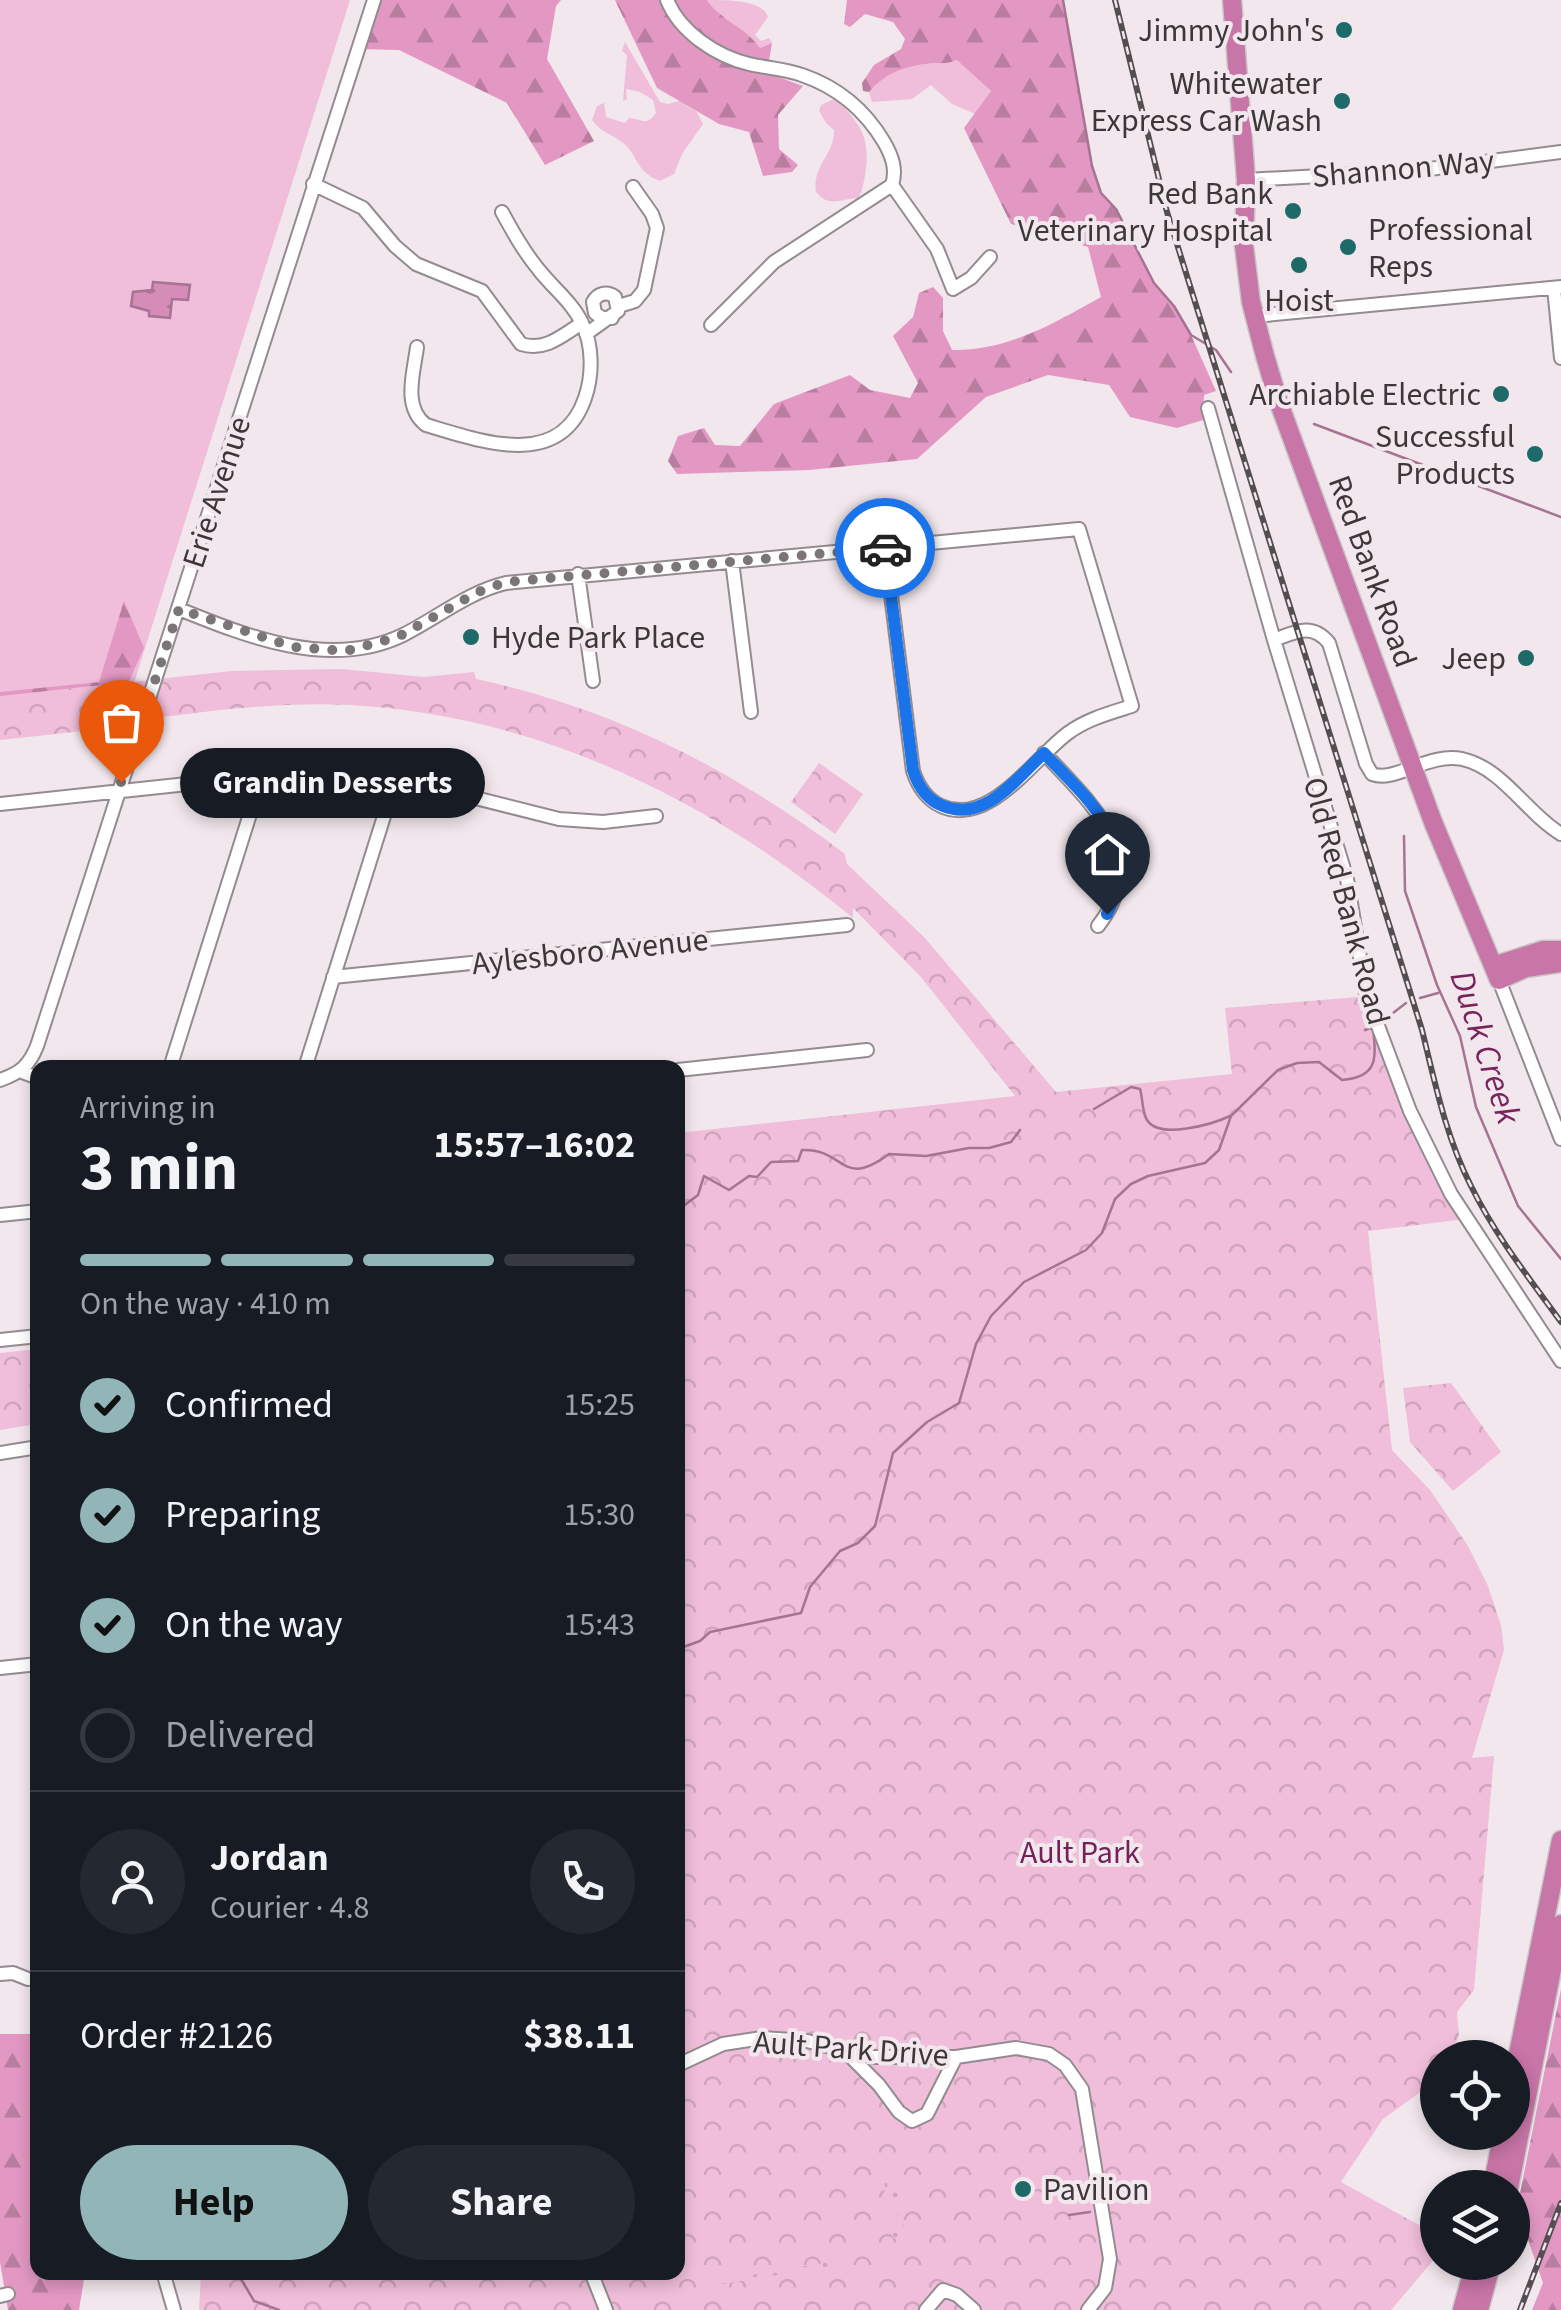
<!DOCTYPE html>
<html lang="en">
<head>
<meta charset="utf-8">
<style>
	:root { --surface:#171b24; --page:#242831; --text:#f1f3f6; --muted:#9ea1a6; --line:#363941; --accent:#92b5b7 }
	body { margin:0; font-family:"Source Sans 3",sans-serif; background:var(--page); color:var(--text); height:100vh; display:flex; flex-direction:column; font-size:38px; white-space:nowrap }
	* { box-sizing:border-box; margin:0 }
	p { font-size:32px; color:var(--muted) }
	.icon { flex:none; width:55px; height:55px; fill:none; stroke:currentColor; stroke-width:2; stroke-linecap:round; stroke-linejoin:round }
	.map { position:relative; flex:1; overflow:hidden }
	.panel { position:absolute; left:30px; top:1060px; width:655px; height:1220px; display:flex; flex-direction:column; background:var(--surface); border-radius:20px; box-shadow:0 5px 15px #0003 }
	.panel>* { flex:none }
	.buttons { position:absolute; left:1420px; top:2040px; display:grid; gap:20px }
	.buttons a { display:grid; place-items:center; width:110px; height:110px; border-radius:50%; background:var(--surface); box-shadow:0 5px 15px #0003; font-size:50px }
	.pin { position:absolute; display:grid; place-items:center; width:85px; height:85px; color:#fff; margin:-102px -42px; border-radius:50% 50% 50% 0; rotate:-45deg; box-shadow:0 0 10px #0007 }
	.pin .icon { rotate:45deg }
	.courier { position:absolute; display:grid; place-items:center; width:100px; height:100px; margin:-50px; border:8px solid #1a73e8; border-radius:50%; background:#fff; color:#222; box-shadow:0 2px 12px #0007 }
	.bubble { position:absolute; height:70px; border-radius:35px; background:var(--surface); box-shadow:0 5px 15px #0003; font-size:32px; font-weight:700; line-height:70px; text-align:center }
	.overview em { font-style:normal; font-weight:700 }
	.overview div { display:flex; flex-direction:column-reverse }
	.overview { display:flex; align-items:center; justify-content:space-between; height:170px; padding:0 50px }
	h1 { font-size:65px; font-weight:700; line-height:75px }
	.bar { display:grid; grid-template-columns:repeat(4,1fr); gap:15px 10px; align-content:center; height:120px; padding:0 50px }
	.bar i { height:12px; border-radius:8px; background:var(--line) }
	.bar .current { background:var(--accent) }
	.bar p { grid-column:span 4 }
	.line { display:flex; align-items:center; gap:25px; padding:0 50px; border-top:2px solid var(--line) }
	.line div { flex:1 }
	.round { display:grid; place-items:center; flex:none; width:105px; height:105px; border-radius:52px; background:var(--page) }
	ol { padding:0 50px; list-style:none }
	li { display:flex; align-items:center; gap:30px; height:110px }
	li p { margin-inline-start:auto }
	li .icon { padding:10px; border-radius:50%; background:var(--accent); color:#111; stroke-width:4 }
	li:last-child { color:var(--muted) }
	li i { width:55px; height:55px; border:5px solid var(--line); border-radius:50% }
	.cta { display:flex; gap:20px; margin-top:auto; padding:20px 50px }
	.cta a { flex:1; height:115px; border-radius:60px; background:var(--accent); color:#111; font-size:40px; font-weight:700; line-height:115px; text-align:center }
	.cta a+a { background:var(--page); color:var(--text) }
	.map>svg:first-child { display:block }
	.grass { fill:#f0beda }
	.forest { fill:url(#forest-firs) }
	.park { fill:url(#park-crowns) }
	.garden { fill:url(#garden-dots) }
	.water { fill:url(#water-ripples); stroke:#a77392; stroke-width:2.5 }
	.lines { fill:none; stroke-linecap:round; stroke-linejoin:round }
	.stream { stroke:#a77392; stroke-width:2.5 }
	.minor-casing { stroke:#948b90; stroke-width:16 }
	.highway-casing { stroke:#c8c7c8; stroke-width:21 }
	.minor { stroke:#fff; stroke-width:12 }
	.highway { stroke:#c875a7; stroke-width:18 }
	.rail-casing { stroke:#534f51; stroke-width:6 }
	.rail { stroke:#f1e7ec; stroke-width:2.5; stroke-dasharray:8; stroke-linecap:butt }
	.done { stroke:#7b7578; stroke-width:10; stroke-dasharray:0 18 }
	.route { stroke:#1a73e8; stroke-width:12 }
	.poi-dot { fill:#1d6a69; stroke:#f1e7ec; stroke-width:4 }
	.labels { text-anchor:middle; stroke-width:8; stroke-linejoin:round; paint-order:stroke }
	.poi-label { font-size:32px; fill:#3c383a; stroke:#f1e7ec; text-anchor:end }
	.street-label { font-size:32px; fill:#3c383a; stroke:#f1e7ec }
	.park-label { font-size:32px; fill:#752059; stroke:#f1e7ec }
	.water-label { font-size:35px; font-style:italic; fill:#78235b; stroke:#f1e7ec }
</style>
</head>
<body>
<div class="map">
<svg width="1561" height="2310" viewBox="0 0 1561 2310">
	<defs>
		<pattern id="forest-firs" width="22" height="20" patternUnits="userSpaceOnUse" patternTransform="scale(2.5)"><rect width="22" height="20" fill="#e298c3"/><path d="M5 1l3.5 6h-7zM16 11l3.5 6h-7z" fill="#b87d9f"/></pattern>
		<pattern id="park-crowns" width="20" height="18" patternUnits="userSpaceOnUse" patternTransform="scale(2.5)"><rect width="20" height="18" fill="#f0beda"/><path d="M2 6a3 3 0 1 1 6 0M12 15a3 3 0 1 1 6 0" fill="none" stroke="#cfa4bc"/></pattern>
		<pattern id="garden-dots" width="8" height="8" patternUnits="userSpaceOnUse" patternTransform="scale(2.5)"><rect width="8" height="8" fill="#f0beda"/><path d="M2 2h.1M6 6h.1" fill="none" stroke="#cfa4bc" stroke-width="1.8" stroke-linecap="round"/></pattern>
		<pattern id="water-ripples" width="26" height="14" patternUnits="userSpaceOnUse" patternTransform="scale(2.5)"><rect width="26" height="14" fill="#d58cb7"/><path d="M2 4q2-2 4 0t4 0M15 11q2-2 4 0t4 0" fill="none" stroke="#ae7396"/></pattern>
	</defs>
	<rect width="100%" height="100%" fill="#f1e7ec"/>
	<!-- grass -->
	<path class="grass" d="M 0,0 L 350,0 L 134,683 L 0,696 Z
		M 707,0 C 728,0 763,0 768,17 L 755,35 L 761,41 L 769,38 L 772,43 L 760,48 C 746,27 720,20 707,0 Z
		M 625,42 L 660,102 L 668,104 L 679,101 L 696,111 L 703,124 L 682,154 L 674,174 L 660,181 C 634,172 638,151 619,140 C 607,132 601,132 592,120 L 597,106 L 604,103 L 606,117 L 625,123 L 629,118 C 643,119 646,127 656,113 L 653,100 L 640,92 L 626,89 L 627,99 L 623,101 L 627,55 L 622,51 Z
		M 958,60 L 991,91 L 975,114 L 952,104 L 931,85 L 912,99 L 872,102 L 869,92 C 885,74 901,66 926,64 C 938,62 946,65 958,60 Z
		M 836,98 C 861,126 871,136 865,176 C 863,185 863,190 858,198 C 840,199 829,208 816,192 C 812,165 835,155 834,130 L 826,123 L 819,111 L 821,105 Z"/>
	<!-- forest -->
	<path class="forest" d="M 374,0 L 561,0 L 556,6 L 547,59 L 594,141 L 545,165 L 507,103 L 399,50 L 357,49 Z
		M 615,0 L 707,0 C 720,20 746,27 760,48 L 772,43 L 767,73 L 803,86 L 778,115 L 779,149 L 798,165 L 792,172 L 763,176 L 749,132 L 719,124 L 657,88 Z
		M 847,0 L 1063,0 L 1092,166 L 1101,193 L 1117,209 L 1154,283 L 1174,306 L 1191,335 L 1216,391 L 1204,395 L 1203,420 L 1177,428 L 1130,417 L 1109,385 L 1048,375 L 986,397 L 917,459 L 809,470 L 677,474 L 668,461 L 678,436 L 704,428 L 715,445 L 740,446 L 774,404 L 850,375 L 870,390 L 910,398 L 918,383 L 893,336 L 913,317 L 919,293 L 933,287 L 943,298 L 943,331 L 952,350 C 1007,351 1055,323 1101,297 L 1088,247 L 1011,224 L 964,128 L 991,91 L 957,60 C 946,65 938,62 926,64 C 901,67 885,74 869,92 L 863,91 L 862,83 L 874,65 L 901,49 L 905,39 L 893,22 L 865,14 L 850,27 L 844,24 Z
		M 124,601 L 144,648 L 125,690 L 0,705 L 0,692 L 99,682 Z
		M 1561,1989 L 1561,2310 L 1532,2310 L 1543,2283 L 1517,2208 Z
		M 0,2034 L 37,2034 L 38,2272 L 85,2273 L 79,2310 L 8,2310 L 0,2262 Z"/>
	<!-- park -->
	<path class="park" d="M 342,669 L 424,677 L 474,672 L 476,679 C 614,708 733,770 845,854 L 847,864 L 924,937 L 1056,1092 L 1232,1074 L 1225,1008 L 1358,997 L 1410,1125 L 1468,1215 L 1474,1218 L 1368,1231 L 1392,1450 L 1430,1490 L 1468,1546 L 1488,1586 L 1501,1625 L 1504,1650 L 1472,1758 L 1494,1756 L 1474,1990 L 1457,2012 L 1459,2035 L 1450,2057 L 1438,2058 L 1437,2080 L 1383,2119 L 1341,2182 L 1437,2235 L 1437,2256 L 1391,2310 L 199,2310 L 201,2273 L 678,2272 L 678,1133 L 1015,1096 L 921,977 L 853,908 L 853,918 C 710,800 538,715 350,705 C 273,701 198,713 122,722 L 120,727 L 0,740 L 0,696 L 232,671 Z
		M 819,763 L 863,794 L 835,834 L 791,802 Z
		M 37,1349 L 37,1424 L 0,1430 L 0,1353 Z
		M 1451,1383 L 1501,1452 L 1453,1491 L 1410,1442 L 1403,1388 Z"/>
	<!-- garden -->
	<path class="garden" d="M 897,2181 L 905,2236 L 893,2238 L 889,2226 C 899,2221 898,2210 895,2200 L 884,2195 L 885,2183 Z
		M 836,2261 L 836,2265 L 711,2286 L 715,2281 Z"/>
	<!-- water -->
	<path class="water" d="M 153,282 L 190,285 L 188,300 L 172,299 L 170,318 L 149,316 L 149,311 L 131,306 L 133,292 L 152,290 Z"/>
	<g class="lines">
		<!-- stream -->
		<path class="stream" d="M 1063,0 L 1092,166 L 1101,193 L 1116,209 L 1154,283 L 1174,306 L 1191,335 L 1216,350 L 1231,372
			M 1314,424 L 1561,517
			M 1404,836 L 1405,891 L 1437,985 L 1460,1036 L 1476,1107 L 1518,1206 L 1561,1259
			M 1420,998 L 1438,993
			M 1384,1020 L 1406,1003
			M 1094,1109 L 1131,1087 L 1140,1089 C 1143,1099 1142,1112 1147,1120 C 1159,1140 1213,1124 1230,1116
			M 678,1210 L 698,1195 L 704,1176 L 729,1190 L 749,1176 L 757,1177 L 771,1162 L 798,1161 L 802,1150 C 845,1148 841,1190 889,1154 L 926,1156 L 969,1148 L 989,1148 L 1011,1142 L 1020,1130
			M 678,1649 L 700,1641 L 710,1632 L 801,1613 L 810,1587 L 840,1551 L 858,1543 L 875,1526 L 893,1453 L 927,1422 L 959,1403 L 976,1344 L 991,1316 L 1024,1282 L 1086,1250 L 1102,1233 L 1115,1199 L 1131,1184 L 1148,1176 L 1205,1163 L 1219,1150 L 1231,1116 L 1278,1070 L 1297,1063 L 1319,1062 L 1342,1080 C 1379,1077 1376,1058 1373,1027 L 1365,1030
			M 1069,2215 L 1090,2212
			M 237,2272 L 254,2301 L 279,2310"/>
		<defs>
			<path id="minor" d="M 667,0 C 680,32 716,56 749,64 C 767,68 785,69 802,75 C 837,87 865,110 884,142 C 892,156 897,169 892,185 L 774,262 L 711,325
				M 1246,180 L 1414,171 L 1561,152
				M 313,184 L 363,208 L 395,246 L 416,264 L 482,291 L 521,344 C 545,352 563,335 582,323
				M 892,185 L 937,249 L 953,289 L 971,278 L 990,257
				M 1554,288 L 1561,358
				M 619,306 L 635,301 L 644,290 L 657,228 L 652,214 L 633,187
				M 1255,316 L 1561,287
				M 586,334 L 618,311 L 615,297 C 607,291 598,293 593,302 L 595,313 L 602,318 L 612,318
				M 417,347 C 414,372 402,407 426,425 C 480,441 560,471 585,398 C 593,375 593,345 582,323 C 572,302 553,288 539,270 C 524,252 513,232 502,212
				M 1208,408 L 1274,640 L 1347,879 L 1366,994 L 1410,1111 L 1451,1194 L 1561,1361
				M 732,561 L 751,712
				M 578,574 L 593,681
				M 179,609 C 248,637 331,670 403,635 C 437,618 468,592 506,583 L 1079,529 L 1132,706 C 1110,713 1087,719 1068,733 C 1034,758 989,828 941,806 C 926,799 918,786 913,771 L 885,547
				M 1274,640 C 1295,632 1312,622 1329,643 L 1366,764 L 1372,774 C 1395,783 1429,752 1462,759 C 1503,768 1527,814 1561,834
				M 1044,753 C 1090,803 1153,855 1098,926
				M 0,804 L 262,776 L 396,778 L 559,819 L 603,822 L 656,816
				M 333,977 L 847,925
				M 1499,980 L 1561,1139
				M 170,1068 L 262,776
				M 305,1068 L 396,778
				M 678,1070 L 867,1050
				M 22,1072 L 38,1078
				M 0,1080 C 20,1073 29,1066 37,1046 L 374,0
				M 0,1215 L 38,1211
				M 0,1340 L 38,1336
				M 0,1453 L 38,1447
				M 0,1668 L 38,1664
				M 0,1974 L 13,1973 L 28,1979
				M 848,2054 L 879,2085 L 899,2112 L 912,2121 L 927,2114 L 956,2057
				M 678,2065 L 723,2044 L 762,2038 L 807,2041 L 871,2057 L 956,2057 L 1016,2048 L 1049,2054 L 1065,2065 L 1082,2089 L 1110,2259 L 1105,2288 L 1088,2310
				M 163,2272 L 174,2310
				M 591,2272 L 606,2310
				M 0,2296 L 8,2294
				M 926,2310 L 943,2290 L 957,2295 L 974,2310"/>
			<path id="highway" d="M 1232,0 L 1246,180 L 1244,246 L 1251,302 L 1265,356 L 1279,403 L 1433,822 L 1499,980 L 1526,968 L 1561,963
				M 1493,966 L 1543,950 L 1561,950
				M 1512,2084 L 1561,1840
				M 1492,2188 L 1503,2132
				M 1509,2188 L 1561,1924
				M 1462,2310 L 1475,2262
				M 1479,2310 L 1492,2262"/>
		</defs>
		<!-- minor casing -->
		<use href="#minor" class="minor-casing"/>
		<!-- highway casing -->
		<use href="#highway" class="highway-casing"/>
		<!-- minor -->
		<use href="#minor" class="minor"/>
		<!-- highway -->
		<use href="#highway" class="highway"/>
		<defs>
			<path id="rail" d="M 1115,0 L 1167,212 L 1422,1030 C 1435,1083 1446,1137 1471,1186 C 1495,1235 1529,1278 1561,1322
				M 1520,2310 L 1561,2203"/>
		</defs>
		<!-- rail casing -->
		<use href="#rail" class="rail-casing"/>
		<!-- rail -->
		<use href="#rail" class="rail"/>
	</g>
	<g class="lines">
		<!-- done -->
		<path class="done" d="M 121,782 L 179,609 L 293,647 L 346,651 L 398,637 L 478,592 L 506,582 L 885,548"/>
		<!-- route -->
		<path class="route" d="M 885,548 L 913,770 C 918,786 927,800 943,806 C 985,823 1017,778 1044,753 C 1089,801 1143,843 1107,914"/>
	</g>
	<!-- markers -->
	<g class="poi-dot">
		<circle cx="1344" cy="30" r="10"/>
		<circle cx="1342" cy="101" r="10"/>
		<circle cx="1293" cy="211" r="10"/>
		<circle cx="1348" cy="247" r="10"/>
		<circle cx="1299" cy="265" r="10"/>
		<circle cx="1501" cy="394" r="10"/>
		<circle cx="1535" cy="454" r="10"/>
		<circle cx="471" cy="637" r="10"/>
		<circle cx="1526" cy="658" r="10"/>
		<circle cx="1023" cy="2189" r="10"/>
	</g>
	<g class="labels">
		<!-- poi labels -->
		<g class="poi-label">
			<text x="1324" y="41">Jimmy John's</text>
			<text x="1322" y="94">Whitewater<tspan x="1322" dy="37">Express Car Wash</tspan></text>
			<text x="1273" y="204">Red Bank<tspan x="1273" dy="37">Veterinary Hospital</tspan></text>
			<text x="1368" y="240" text-anchor="start">Professional<tspan x="1368" dy="37">Reps</tspan></text>
			<text x="1299" y="311" text-anchor="middle">Hoist</text>
			<text x="1481" y="405">Archiable Electric</text>
			<text x="1515" y="447">Successful<tspan x="1515" dy="37">Products</tspan></text>
			<text x="491" y="648" text-anchor="start">Hyde Park Place</text>
			<text x="1506" y="669">Jeep</text>
			<text x="1043" y="2200" text-anchor="start">Pavilion</text>
		</g>
		<!-- street labels -->
		<g class="street-label">
			<text transform="translate(1403 168) rotate(-5)" y="11">Shannon Way</text>
			<text transform="translate(216 492) rotate(-72)" y="11">Erie Avenue</text>
			<text transform="translate(1373 571) rotate(70)" y="11">Red Bank Road</text>
			<text transform="translate(1347 901) rotate(75)" y="11">Old Red Bank Road</text>
			<text transform="translate(590 951) rotate(-6)" y="11">Aylesboro Avenue</text>
			<text transform="translate(851 2048) rotate(4)" y="11">Ault Park Drive</text>
		</g>
		<!-- park labels -->
		<g class="park-label">
			<text x="1080" y="1863">Ault Park</text>
		</g>
		<!-- water labels -->
		<g class="water-label">
			<text transform="translate(1486 1047) rotate(72)" y="12">Duck Creek</text>
		</g>
	</g>
</svg>
<div class="buttons">
<a><svg class="icon" aria-label="locate" viewBox="0 0 24 24"><circle cx="12" cy="12" r="6"/><path d="M12 2v4M12 18v4M2 12h4M18 12h4"/></svg></a>
<a><svg class="icon" aria-label="layers" viewBox="0 0 24 24"><path d="M12 4l9 5-9 5-9-5zM3 14l9 5 9-5"/></svg></a>
</div>
<div class="pin" style="left:121px;top:782px;background:#ea580c"><svg class="icon" aria-label="bag" viewBox="0 0 24 24"><path d="M5 8h14l-1 12H6zM9 8a3 3 0 0 1 6 0"/></svg></div>
<div class="pin" style="left:1107px;top:914px;background:#1f2937"><svg class="icon" aria-label="home" viewBox="0 0 24 24"><path d="M3 11l9-7 9 7M6 9v11h12V9"/></svg></div>
<div class="courier" style="left:885px;top:548px"><svg class="icon" aria-label="car" viewBox="0 0 24 24"><path d="M5 17H2v-5l4-1 3-4h7l3 4 3 1v5h-3M9 17h6M6 11h13"/><circle cx="7" cy="17" r="2"/><circle cx="17" cy="17" r="2"/></svg></div>
<div class="bubble" style="left:180px;top:748px;width:305px">Grandin Desserts</div>
<section class="panel">
<div class="overview"><div><h1>3 min</h1><p>Arriving in</p></div><em>15:57–16:02</em></div>
<div class="bar"><i class="current"></i><i class="current"></i><i class="current"></i><i></i><p>On the way · 410 m</p></div>
<ol>
<li><svg class="icon" aria-label="check" viewBox="0 0 24 24"><path d="M5 12l5 5 9-10"/></svg>Confirmed<p>15:25</p></li>
<li><svg class="icon" aria-label="check" viewBox="0 0 24 24"><path d="M5 12l5 5 9-10"/></svg>Preparing<p>15:30</p></li>
<li><svg class="icon" aria-label="check" viewBox="0 0 24 24"><path d="M5 12l5 5 9-10"/></svg>On the way<p>15:43</p></li>
<li><i></i>Delivered</li>
</ol>
<div class="line" style="height:180px"><a class="round"><svg class="icon" aria-label="person" viewBox="0 0 24 24"><circle cx="12" cy="8" r="4"/><path d="M4 21q1-7 8-7t8 7"/></svg></a><div><b>Jordan</b><p>Courier · 4.8</p></div><a class="round"><svg class="icon" aria-label="phone" viewBox="0 0 24 24"><path d="M5 4h4l2 5-3 2q2 4 5 5l2-3 5 2v4C11 20 4 13 5 4z"/></svg></a></div>
<div class="line" style="height:130px"><div>Order #2126</div><b>$38.11</b></div>
<div class="cta"><a>Help</a><a>Share</a></div>
</section>
</div>
</body>
</html>
